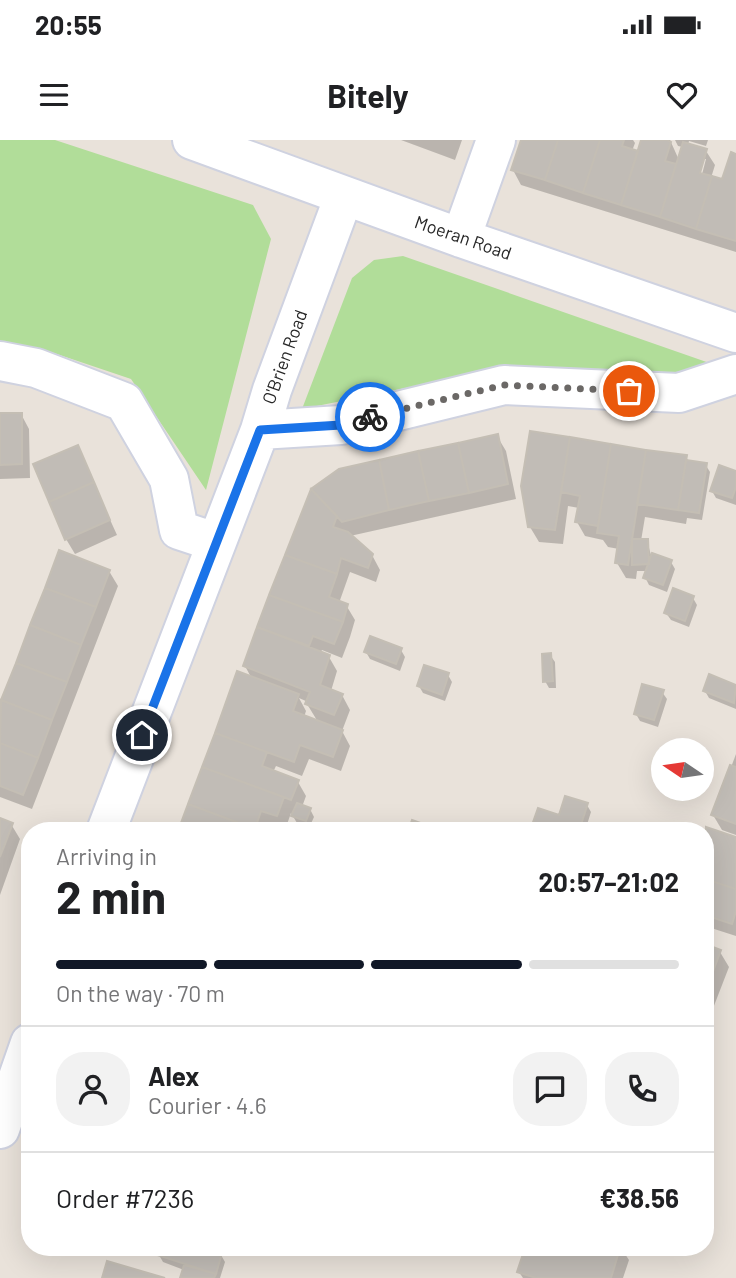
<!DOCTYPE html>
<html lang="en">
<head>
<meta charset="utf-8">
<style>
	:root { --surface:#fff; --page:#f2f2f2; --text:#202124; --muted:#757577; --line:#e0e0e0; --accent:#111827 }
	body { margin:0; font-family:Barlow,sans-serif; background:var(--page); color:var(--text); height:100vh; display:flex; flex-direction:column; font-size:26px; white-space:nowrap }
	* { box-sizing:border-box; margin:0 }
	p { font-size:23px; color:var(--muted) }
	.icon { flex:none; width:38px; height:38px; fill:none; stroke:currentColor; stroke-width:2; stroke-linecap:round; stroke-linejoin:round }
	.map { position:relative; flex:1; overflow:hidden }
	.sheet { position:absolute; left:21px; top:682px; width:693px; height:434px; display:flex; flex-direction:column; background:var(--surface); border-radius:28px; box-shadow:0 7px 28px #0002 }
	.sheet>* { flex:none }
	.needle { width:46px; rotate:283deg }
	.buttons { position:absolute; left:651px; top:598px; display:grid; gap:14px }
	.buttons a { display:grid; place-items:center; width:63px; height:63px; border-radius:50%; background:var(--surface); box-shadow:0 7px 28px #0002; font-size:35px }
	.pin { position:absolute; display:grid; place-items:center; width:60px; height:60px; color:#fff; margin:-30px; border:4px solid #fff; border-radius:50%; box-shadow:0 2px 7px #0007 }
	.courier { position:absolute; display:grid; place-items:center; width:70px; height:70px; margin:-35px; border:5px solid #1a73e8; border-radius:50%; background:#fff; color:#222; box-shadow:0 2px 9px #0007 }
	.overview em { font-style:normal; font-weight:700 }
	.overview div { display:flex; flex-direction:column-reverse }
	.overview { display:flex; align-items:center; justify-content:space-between; height:119px; padding:0 35px }
	h1 { font-size:46px; font-weight:700; line-height:52px }
	.bar { display:grid; grid-template-columns:repeat(4,1fr); gap:10px 7px; align-content:center; height:84px; padding:0 35px }
	.bar i { height:9px; border-radius:5px; background:var(--line) }
	.bar .on { background:var(--accent) }
	.bar p { grid-column:span 4 }
	.line { display:flex; align-items:center; gap:18px; padding:0 35px; border-top:2px solid var(--line) }
	.line div { flex:1 }
	.round { display:grid; place-items:center; flex:none; width:74px; height:74px; border-radius:28px; background:var(--page) }
	.status { display:flex; justify-content:space-between; align-items:center; height:49px; padding:0 35px; background:var(--surface); direction:ltr }
	.status svg { height:19px; fill:currentColor }
	header { display:flex; justify-content:space-between; align-items:center; height:91px; padding:0 35px; background:var(--surface); font-size:32px; font-weight:700 }
	.map>svg:first-child { display:block }
	.green { fill:#b1dd99 }
	.shadow { fill:#0003; fill-rule:evenodd }
	.building { fill:#c1bcb6; stroke:#c4beb4; stroke-width:2 }
	.lines { fill:none; stroke-linecap:round; stroke-linejoin:round }
	.minor-casing { stroke:#cfd2e0; stroke-width:42 }
	.minor { stroke:#fff; stroke-width:38 }
	.done { stroke:#6b6866; stroke-width:7; stroke-dasharray:0 12.6 }
	.route { stroke:#1a73e8; stroke-width:9 }
	.labels { text-anchor:middle; stroke-width:5; stroke-linejoin:round; paint-order:stroke }
	.street-label { font-size:18px; fill:#272727; stroke:#fff }
</style>
</head>
<body>
<div class="status"><b>20:55</b><svg viewBox="0 0 49 12"><path d="M0 12V9h3v3zM5 12V6h3v6zM10 12V3h3v9zM15 12V0h3v12zM26 1h20v11H26zM47 4h2v5h-2z"/></svg></div>
<header><svg class="icon" aria-label="menu" viewBox="0 0 24 24"><path d="M4 6h16M4 12h16M4 18h16"/></svg>Bitely<svg class="icon" aria-label="heart" viewBox="0 0 24 24"><path d="M12 20l-8-8c-3-5 5-10 8-4 3-6 11-1 8 4z"/></svg></header>
<div class="map">
<svg width="736" height="1138" viewBox="0 0 736 1138">
	<rect width="100%" height="100%" fill="#e9e2da"/>
	<!-- green -->
	<path class="green" d="M 0,0 L 55,0 L 253,65 L 271,99 L 206,350 L 131,239 L 39,208 L 0,207 Z
		M 403,116 L 718,226 L 705,235 L 460,237 L 302,269 L 352,138 L 374,120 Z"/>
	<!-- shadow -->
	<path class="shadow" d="M 401,0 L 462,0 L 455,20 Z
		M 522,0 L 633,0 L 635,3 L 632,11 L 639,13 L 643,0 L 670,0 L 679,20 L 683,7 L 678,6 L 675,0 L 708,0 L 706,6 L 689,1 L 688,5 L 706,11 L 715,25 L 711,38 L 724,41 L 736,16 L 736,112 L 521,45 L 513,30 ZM 702,19 L 706,19 L 700,42 L 696,41 Z
		M 21,274 L 29,289 L 30,338 L 0,339 L 0,275 Z
		M 532,293 L 686,317 L 689,322 L 705,324 L 710,332 L 702,380 L 687,378 L 686,384 L 645,377 L 641,401 L 647,401 L 651,415 L 671,422 L 675,429 L 667,452 L 649,445 L 645,437 L 647,431 L 637,431 L 636,439 L 626,438 L 617,423 L 619,409 L 608,407 L 603,400 L 585,396 L 577,382 L 579,368 L 568,366 L 563,404 L 539,402 L 530,387 Z
		M 497,296 L 506,311 L 516,359 L 350,396 L 372,415 L 380,430 L 376,442 L 350,432 L 339,463 L 346,465 L 355,480 L 350,497 L 342,518 L 322,510 L 320,513 L 329,517 L 337,531 L 331,551 L 342,555 L 350,570 L 342,591 L 350,606 L 341,631 L 309,619 L 302,636 L 276,626 L 273,632 L 298,642 L 306,656 L 302,667 L 310,669 L 314,677 L 309,688 L 297,683 L 291,673 L 285,690 L 269,684 L 267,691 L 180,691 L 238,534 L 252,539 L 245,526 L 313,350 ZM 299,558 L 308,562 L 307,564 L 318,582 L 304,577 L 306,571 Z
		M 77,307 L 117,395 L 75,414 L 66,399 Z
		M 736,332 L 736,365 L 716,358 L 712,351 Z
		M 60,412 L 109,431 L 118,446 L 32,669 L 0,657 L 0,569 Z
		M 693,458 L 697,465 L 689,487 L 671,480 L 666,473 Z
		M 401,510 L 405,517 L 400,531 L 370,519 L 366,512 Z
		M 550,515 L 555,522 L 556,548 L 549,548 L 545,541 Z
		M 448,535 L 452,542 L 445,561 L 423,553 L 419,546 Z
		M 710,537 L 736,547 L 736,569 L 709,558 L 705,551 Z
		M 662,552 L 667,559 L 658,587 L 640,581 L 636,574 Z
		M 736,614 L 736,695 L 722,690 L 713,675 Z
		M 587,665 L 591,672 L 585,691 L 538,691 L 534,684 L 560,678 Z
		M 0,680 L 11,684 L 20,699 L 0,755 Z
		M 707,689 L 736,699 L 736,796 L 708,787 L 705,795 Z
		M 705,806 L 720,812 L 729,827 L 705,889 Z
		M 161,1108 L 200,1108 L 221,1115 L 225,1122 L 220,1138 L 182,1138 L 184,1130 L 163,1122 L 159,1115 Z
		M 527,1108 L 537,1110 L 538,1108 L 621,1108 L 629,1120 L 623,1138 L 523,1138 L 519,1132 Z"/>
	<!-- building -->
	<path class="building" d="M 521,0 L 558,0 L 545,40 L 511,30 Z
		M 558,0 L 600,0 L 583,53 L 545,40 Z
		M 600,0 L 624,0 L 622,6 L 638,11 L 621,65 L 583,53 Z
		M 641,0 L 667,0 L 671,2 L 665,21 L 676,24 L 660,77 L 621,65 Z
		M 683,2 L 707,9 L 700,33 L 712,36 L 696,89 L 660,77 Z
		M 731,12 L 736,14 L 736,101 L 696,89 L 712,36 L 722,39 Z
		M 0,273 L 22,273 L 22,324 L 0,325 Z
		M 530,291 L 570,297 L 555,390 L 528,387 L 521,346 Z
		M 498,294 L 508,344 L 469,353 L 458,303 Z
		M 570,297 L 611,304 L 598,386 L 575,382 L 580,356 L 561,352 Z
		M 458,303 L 469,353 L 429,361 L 418,311 Z
		M 611,304 L 646,310 L 628,425 L 615,423 L 619,396 L 597,393 Z
		M 78,305 L 94,342 L 49,362 L 33,324 Z
		M 646,310 L 687,315 L 678,370 L 637,364 Z
		M 418,311 L 429,361 L 389,370 L 379,320 Z
		M 379,320 L 389,370 L 342,382 L 311,349 L 339,329 Z
		M 686,320 L 707,323 L 699,373 L 678,370 Z
		M 719,325 L 736,331 L 736,347 L 732,358 L 710,351 Z
		M 94,342 L 110,380 L 65,400 L 49,362 Z
		M 311,349 L 337,376 L 333,387 L 348,392 L 373,414 L 368,428 L 341,418 L 337,434 L 285,415 Z
		M 632,399 L 648,399 L 649,424 L 632,425 Z
		M 59,410 L 110,430 L 96,467 L 45,448 Z
		M 652,413 L 672,420 L 663,445 L 643,438 Z
		M 285,415 L 337,434 L 329,457 L 348,464 L 343,482 L 269,455 Z
		M 45,448 L 96,467 L 81,505 L 30,485 Z
		M 673,448 L 694,456 L 685,481 L 664,473 Z
		M 269,455 L 343,482 L 334,504 L 313,496 L 309,506 L 257,487 Z
		M 30,485 L 81,505 L 67,542 L 16,523 Z
		M 257,487 L 330,515 L 320,545 L 343,554 L 334,575 L 305,564 L 310,552 L 243,526 Z
		M 370,496 L 402,508 L 396,524 L 364,512 Z
		M 551,513 L 553,541 L 543,542 L 542,514 Z
		M 16,523 L 67,542 L 52,580 L 1,560 Z
		M 424,525 L 449,533 L 442,555 L 417,546 Z
		M 237,531 L 299,554 L 293,571 L 343,590 L 333,617 L 300,605 L 294,622 L 215,593 Z
		M 709,534 L 736,545 L 734,563 L 703,551 Z
		M 642,544 L 664,550 L 654,580 L 634,574 Z
		M 1,560 L 52,580 L 38,618 L 0,603 Z
		M 215,593 L 267,612 L 262,626 L 299,640 L 291,660 L 202,627 Z
		M 0,603 L 38,618 L 23,655 L 0,646 Z
		M 730,625 L 736,627 L 736,684 L 711,675 Z
		M 202,627 L 284,657 L 277,676 L 261,671 L 255,689 L 188,664 Z
		M 565,656 L 588,663 L 579,691 L 552,691 L 532,685 L 538,668 L 559,675 Z
		M 297,663 L 311,668 L 306,681 L 291,676 Z
		M 188,664 L 255,689 L 261,691 L 178,691 Z
		M 0,678 L 13,683 L 0,717 Z
		M 412,680 L 440,690 L 440,691 L 408,691 Z
		M 706,687 L 736,697 L 736,749 L 705,739 Z
		M 705,739 L 736,749 L 736,771 L 732,784 L 705,775 Z
		M 705,804 L 721,810 L 705,853 Z
		M 160,1108 L 206,1108 L 222,1113 L 216,1134 L 157,1115 Z
		M 525,1108 L 620,1108 L 611,1138 L 536,1138 L 517,1132 Z
		M 107,1121 L 165,1138 L 102,1138 Z
		M 184,1125 L 216,1134 L 214,1138 L 180,1138 Z"/>
	<g class="lines">
		<defs>
			<path id="minor" d="M 192,0 L 461,98 L 736,193
				M 461,98 L 496,0
				M 0,221 L 36,228 L 124,262 L 169,339 L 179,390 L 215,402
				M 260,290 L 341,285 L 504,245 L 679,253 L 736,234
				M 106,691 L 260,290 L 272,250 L 344,56
				M 0,989 L 30,903"/>
		</defs>
		<!-- minor casing -->
		<use href="#minor" class="minor-casing"/>
		<!-- minor -->
		<use href="#minor" class="minor"/>
	</g>
	<g class="lines">
		<!-- done -->
		<path class="done" d="M 370,277 L 504,245 L 629,251"/>
		<!-- route -->
		<path class="route" d="M 142,595 L 260,290 L 341,285 L 370,277"/>
	</g>
	<g class="labels">
		<!-- street labels -->
		<g class="street-label">
			<text transform="translate(463 98) rotate(19)" y="6">Moeran Road</text>
			<text transform="translate(285 217) rotate(-70)" y="6">O'Brien Road</text>
		</g>
	</g>
</svg>
<div class="buttons">
<a><svg class="needle" viewBox="-14 -14 28 28"><path d="M0-13l5 13h-10z" fill="#e53935"/><path d="M0 13l5-13h-10z" fill="#757577"/></svg></a>
</div>
<div class="pin" style="left:629px;top:251px;background:#ea580c"><svg class="icon" aria-label="bag" viewBox="0 0 24 24"><path d="M5 8h14l-1 12H6zM9 8a3 3 0 0 1 6 0"/></svg></div>
<div class="pin" style="left:142px;top:595px;background:#1f2937"><svg class="icon" aria-label="home" viewBox="0 0 24 24"><path d="M3 11l9-7 9 7M6 9v11h12V9"/></svg></div>
<div class="courier" style="left:370px;top:277px"><svg class="icon" aria-label="bike" viewBox="0 0 24 24"><circle cx="6" cy="16" r="4"/><circle cx="18" cy="16" r="4"/><path d="M6 16l4-8h5l3 8M10 8l3 8H6M13 5h3"/></svg></div>
<section class="sheet">
<div class="overview"><div><h1>2 min</h1><p>Arriving in</p></div><em>20:57–21:02</em></div>
<div class="bar"><i class="on"></i><i class="on"></i><i class="on"></i><i></i><p>On the way · 70 m</p></div>
<div class="line" style="height:126px"><a class="round"><svg class="icon" aria-label="person" viewBox="0 0 24 24"><circle cx="12" cy="8" r="4"/><path d="M4 21q1-7 8-7t8 7"/></svg></a><div><b>Alex</b><p>Courier · 4.6</p></div><a class="round"><svg class="icon" aria-label="chat" viewBox="0 0 24 24"><path d="M4 5h16v11H9l-5 4z"/></svg></a><a class="round"><svg class="icon" aria-label="phone" viewBox="0 0 24 24"><path d="M5 4h4l2 5-3 2q2 4 5 5l2-3 5 2v4C11 20 4 13 5 4z"/></svg></a></div>
<div class="line" style="height:91px"><div>Order #7236</div><b>€38.56</b></div>
</section>
</div>
</body>
</html>
